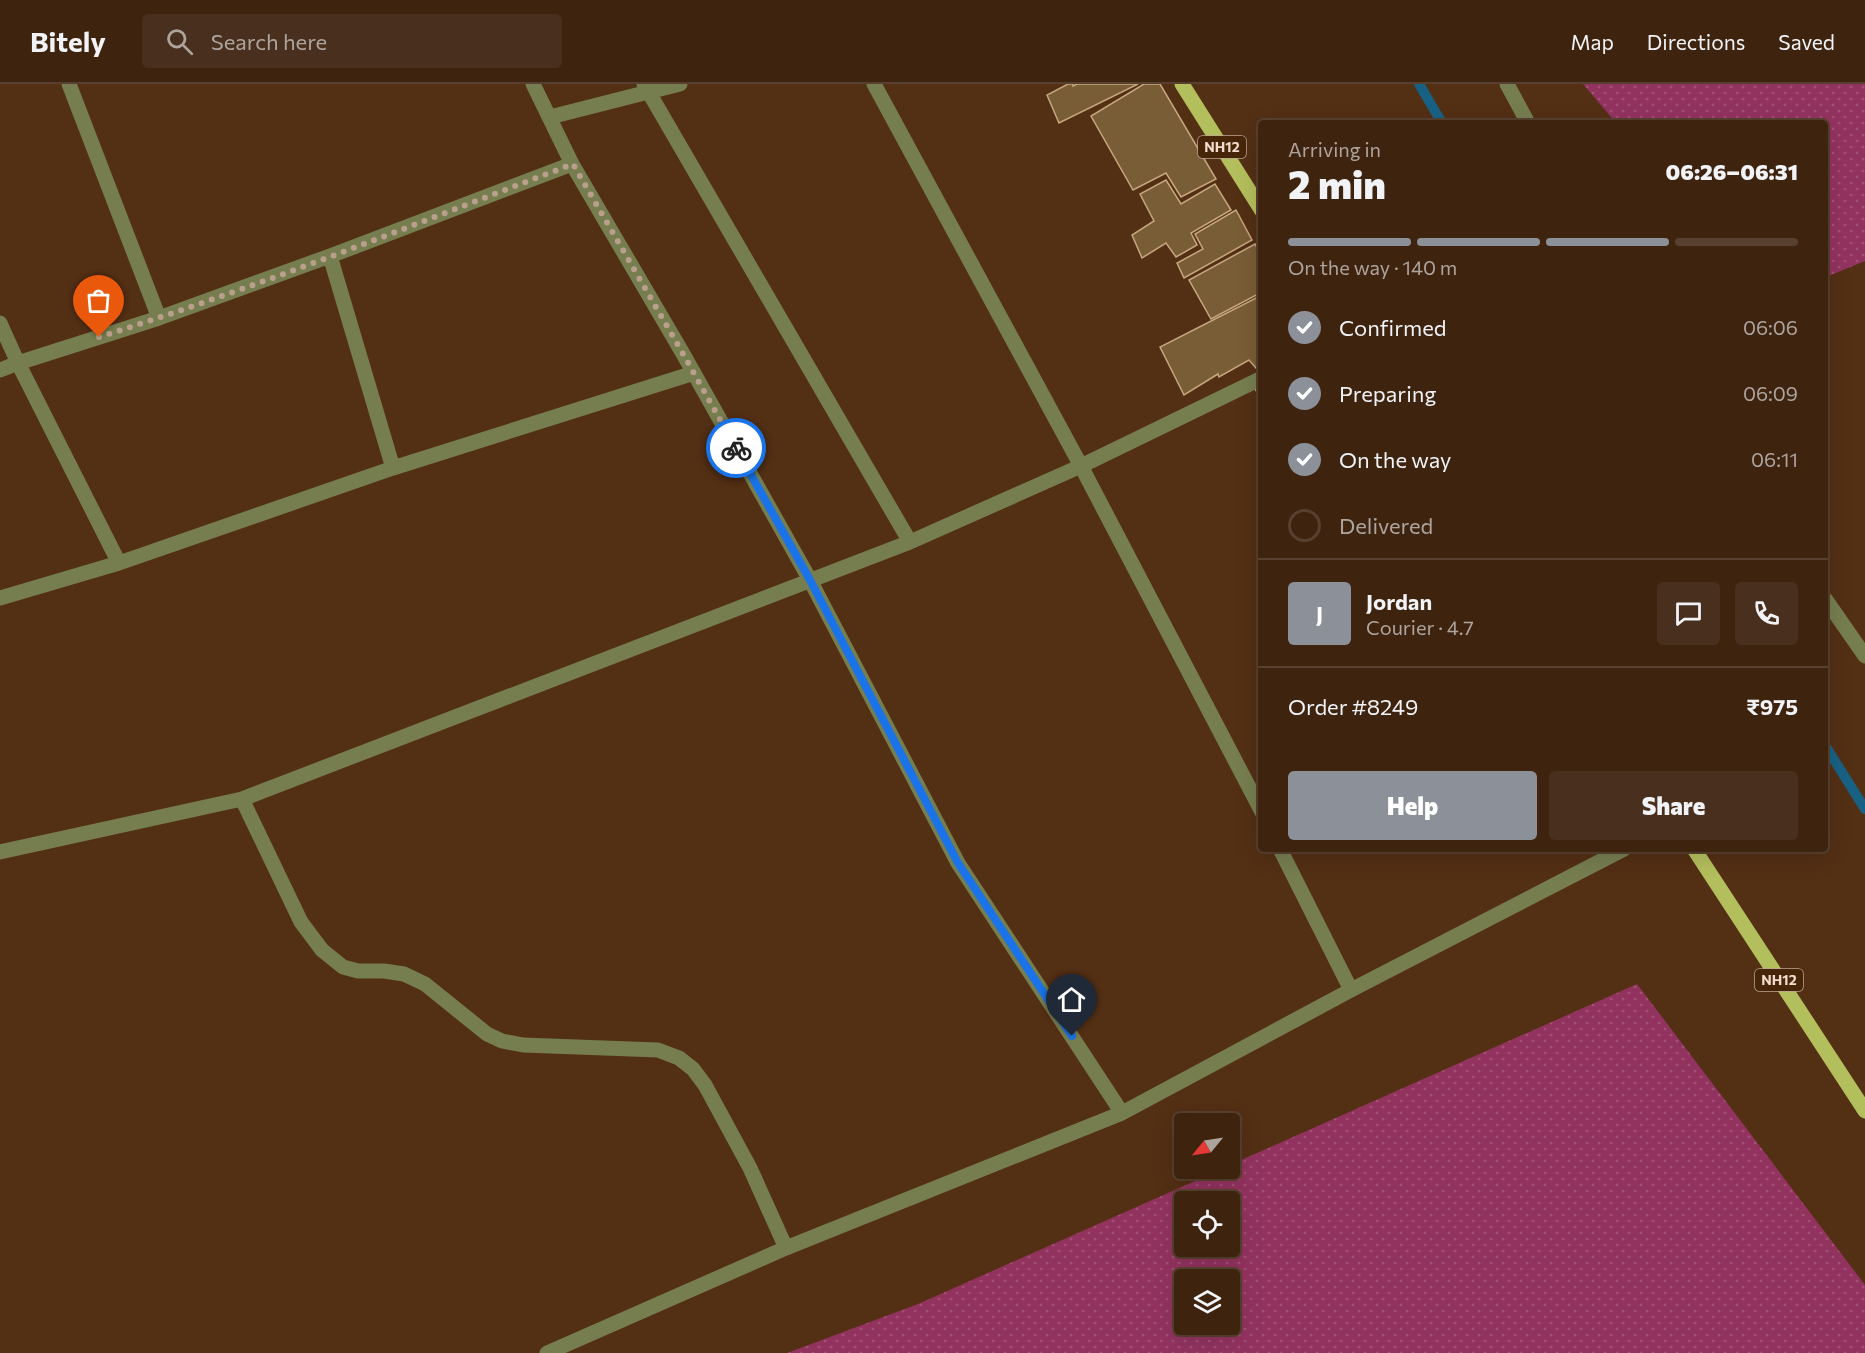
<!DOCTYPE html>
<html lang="en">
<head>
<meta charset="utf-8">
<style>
	:root { --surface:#3e230f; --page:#492f1d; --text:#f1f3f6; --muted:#ada49e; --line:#57402f; --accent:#8c9099 }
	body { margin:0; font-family:Commissioner,sans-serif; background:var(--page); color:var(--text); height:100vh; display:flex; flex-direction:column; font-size:22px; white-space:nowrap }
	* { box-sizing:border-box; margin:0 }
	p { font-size:20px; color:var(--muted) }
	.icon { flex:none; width:33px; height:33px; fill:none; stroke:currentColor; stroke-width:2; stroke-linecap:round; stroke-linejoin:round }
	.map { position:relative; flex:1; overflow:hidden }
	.side { position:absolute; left:1258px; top:36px; width:570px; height:732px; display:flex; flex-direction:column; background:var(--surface); border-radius:6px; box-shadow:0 6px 24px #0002,0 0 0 2px var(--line) }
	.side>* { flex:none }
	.needle { width:39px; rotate:240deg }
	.buttons { position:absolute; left:1174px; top:1029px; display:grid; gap:12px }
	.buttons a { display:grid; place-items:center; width:66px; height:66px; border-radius:6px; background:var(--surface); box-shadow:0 6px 24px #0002,0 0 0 2px var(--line); font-size:30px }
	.pin { position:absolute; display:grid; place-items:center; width:51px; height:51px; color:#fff; margin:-62px -26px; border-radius:50% 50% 50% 0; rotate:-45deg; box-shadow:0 0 6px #0007 }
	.pin .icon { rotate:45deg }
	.courier { position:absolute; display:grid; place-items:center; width:60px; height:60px; margin:-30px; border:4px solid #1a73e8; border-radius:50%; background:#fff; color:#222; box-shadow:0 2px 8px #0007 }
	.summary em { font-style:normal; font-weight:800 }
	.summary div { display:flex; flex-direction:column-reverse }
	.summary { display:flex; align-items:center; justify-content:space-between; height:102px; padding:0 30px }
	h1 { font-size:39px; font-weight:800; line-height:45px }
	.bar { display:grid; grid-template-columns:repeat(4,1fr); gap:9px 6px; align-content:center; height:72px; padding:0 30px }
	.bar i { height:8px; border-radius:4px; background:var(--line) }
	.bar .active { background:var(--accent) }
	.bar p { grid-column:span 4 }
	.line { display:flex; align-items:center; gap:15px; padding:0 30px; border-top:2px solid var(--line) }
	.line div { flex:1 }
	.round { display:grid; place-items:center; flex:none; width:63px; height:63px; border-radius:6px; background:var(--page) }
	ol { padding:0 30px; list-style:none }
	li { display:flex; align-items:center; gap:18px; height:66px }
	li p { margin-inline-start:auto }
	li .icon { padding:6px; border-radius:50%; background:var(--accent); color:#fff; stroke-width:4 }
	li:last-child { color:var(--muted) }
	li i { width:33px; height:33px; border:3px solid var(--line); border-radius:50% }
	.action { display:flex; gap:12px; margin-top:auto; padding:12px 30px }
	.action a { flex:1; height:69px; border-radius:6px; background:var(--accent); color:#fff; font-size:24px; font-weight:800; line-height:69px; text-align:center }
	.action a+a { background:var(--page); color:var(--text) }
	header { display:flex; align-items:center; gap:36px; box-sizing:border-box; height:84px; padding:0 30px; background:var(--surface); border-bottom:2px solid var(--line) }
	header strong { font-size:28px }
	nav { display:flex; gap:33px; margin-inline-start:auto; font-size:21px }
	.search { width:420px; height:54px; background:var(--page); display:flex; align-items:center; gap:15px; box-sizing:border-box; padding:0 21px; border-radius:6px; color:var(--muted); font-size:22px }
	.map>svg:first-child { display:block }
	.grass { fill:url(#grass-dots); fill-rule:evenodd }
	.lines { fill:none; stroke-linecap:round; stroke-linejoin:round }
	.stream { stroke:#196183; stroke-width:10 }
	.building { fill:#795d37; stroke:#c6a77f; stroke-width:1.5 }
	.minor { stroke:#767d4f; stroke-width:15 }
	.major { stroke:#b3be5c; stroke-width:15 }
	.done { stroke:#ba9f8c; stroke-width:6; stroke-dasharray:0 10.8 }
	.route { stroke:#1a73e8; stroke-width:8 }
	.labels { text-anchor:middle; stroke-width:4.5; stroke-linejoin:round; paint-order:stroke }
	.shield { fill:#472509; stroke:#bfa492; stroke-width:1.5 }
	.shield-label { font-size:14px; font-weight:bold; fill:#f2dbcc }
</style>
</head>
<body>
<header>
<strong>Bitely</strong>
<div class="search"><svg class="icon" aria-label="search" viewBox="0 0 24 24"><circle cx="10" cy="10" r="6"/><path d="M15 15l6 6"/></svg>Search here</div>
<nav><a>Map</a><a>Directions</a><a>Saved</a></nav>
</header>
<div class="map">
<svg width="1865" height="1269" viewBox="0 0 1865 1269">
	<defs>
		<pattern id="grass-dots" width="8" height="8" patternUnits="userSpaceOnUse" patternTransform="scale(1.5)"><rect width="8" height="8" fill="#92335f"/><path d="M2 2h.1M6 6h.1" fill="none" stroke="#a25075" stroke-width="1.8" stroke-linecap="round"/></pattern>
	</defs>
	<rect width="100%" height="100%" fill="#532f14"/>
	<!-- grass -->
	<path class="grass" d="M 1583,0 L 1865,0 L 1865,177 L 1826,193 L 1826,39 L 1616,39 Z
		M 1637,900 L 1865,1201 L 1865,1269 L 787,1269 L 918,1220 L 1222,1085 L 1230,1084 L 1230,1081 ZM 1185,1118 L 1230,1118 L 1230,1162 L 1185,1162 ZM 1185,1196 L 1230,1196 L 1230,1240 L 1185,1240 Z"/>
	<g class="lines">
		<!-- stream -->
		<path class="stream" d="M 1419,0 L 1442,39
			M 1826,663 L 1865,725"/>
	</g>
	<!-- building -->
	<path class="building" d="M 1068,0 L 1073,0 L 1073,2 L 1077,0 L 1138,0 L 1059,39 L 1047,11 Z
		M 1144,0 L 1160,0 L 1216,95 L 1181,113 L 1166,89 L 1133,106 L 1091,32 Z
		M 1166,96 L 1181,120 L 1215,100 L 1231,126 L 1191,149 L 1197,161 L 1176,173 L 1166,159 L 1142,174 L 1132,151 L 1154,137 L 1140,110 Z
		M 1236,126 L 1252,156 L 1184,194 L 1177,179 L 1203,165 L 1195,150 Z
		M 1255,160 L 1262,172 L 1262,208 L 1211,235 L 1189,196 Z
		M 1262,211 L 1262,281 L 1256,284 L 1249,276 L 1219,293 L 1218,290 L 1184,311 L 1160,263 Z
		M 1262,295 L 1262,318 L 1252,299 Z"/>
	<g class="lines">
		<!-- minor -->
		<path class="minor" d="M 69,0 L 159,234
			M 533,0 L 572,80 L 682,268 L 810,496 L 958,779 L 1122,1029
			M 644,0 L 910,458
			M 874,0 L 1081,382 L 1262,728
			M 1507,0 L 1528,39
			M 550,33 L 680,0
			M 330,172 L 393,384
			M 0,239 L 18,279 L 119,479
			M 0,286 L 18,279 L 159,234 L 330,172 L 572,80
			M 0,514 L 119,479 L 393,384 L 694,289
			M 1826,516 L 1865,572
			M 242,715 L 301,838 L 322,866 L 343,883 L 358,887 L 384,887 L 404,890 L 425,900 L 487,950 L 502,957 L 523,961 L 658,966 L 679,974 L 693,985 L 705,1001 L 750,1084 L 786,1164
			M 1280,765 L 1351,906
			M 0,768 L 242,715 L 910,458 L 1081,382 L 1262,294
			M 547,1269 L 786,1164 L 1122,1029 L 1351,906 L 1624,765"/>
		<!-- major -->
		<path class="major" d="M 1182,0 L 1262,127
			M 1694,765 L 1865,1027"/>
	</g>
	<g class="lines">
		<!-- done -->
		<path class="done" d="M 99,253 C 259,203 415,140 573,80 L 682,268 L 736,364"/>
		<!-- route -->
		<path class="route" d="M 736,364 L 810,496 L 958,779 L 1072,952"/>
	</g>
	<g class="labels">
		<!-- shield labels -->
		<g class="shield">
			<rect x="1198" y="52" width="48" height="22" rx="4.5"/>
			<rect x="1755" y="885" width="48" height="22" rx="4.5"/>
		</g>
		<g class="shield-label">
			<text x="1222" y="68">NH12</text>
			<text x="1779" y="901">NH12</text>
		</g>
	</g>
</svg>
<div class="buttons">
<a><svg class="needle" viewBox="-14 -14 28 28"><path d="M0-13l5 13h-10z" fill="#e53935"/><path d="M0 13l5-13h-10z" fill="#ada49e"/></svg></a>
<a><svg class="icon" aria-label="locate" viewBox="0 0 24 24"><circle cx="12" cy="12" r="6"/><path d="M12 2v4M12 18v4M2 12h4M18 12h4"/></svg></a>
<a><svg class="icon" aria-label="layers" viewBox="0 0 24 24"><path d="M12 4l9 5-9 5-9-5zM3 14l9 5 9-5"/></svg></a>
</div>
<div class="pin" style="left:99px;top:253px;background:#ea580c"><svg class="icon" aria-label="bag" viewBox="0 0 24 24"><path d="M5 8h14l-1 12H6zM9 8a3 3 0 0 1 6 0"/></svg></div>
<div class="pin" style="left:1072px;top:952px;background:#1f2937"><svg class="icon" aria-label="home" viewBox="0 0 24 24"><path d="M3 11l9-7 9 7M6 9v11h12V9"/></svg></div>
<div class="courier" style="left:736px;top:364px"><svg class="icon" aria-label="bike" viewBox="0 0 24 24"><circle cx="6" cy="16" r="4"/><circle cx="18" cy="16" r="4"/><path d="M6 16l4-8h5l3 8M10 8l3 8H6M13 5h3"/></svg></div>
<section class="side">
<div class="summary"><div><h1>2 min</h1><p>Arriving in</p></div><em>06:26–06:31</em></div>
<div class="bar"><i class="active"></i><i class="active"></i><i class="active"></i><i></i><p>On the way · 140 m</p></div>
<ol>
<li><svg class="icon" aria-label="check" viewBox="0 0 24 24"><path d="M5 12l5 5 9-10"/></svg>Confirmed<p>06:06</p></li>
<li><svg class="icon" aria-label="check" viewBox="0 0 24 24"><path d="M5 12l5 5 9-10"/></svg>Preparing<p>06:09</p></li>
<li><svg class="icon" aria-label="check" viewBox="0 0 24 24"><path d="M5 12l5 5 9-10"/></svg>On the way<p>06:11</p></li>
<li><i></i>Delivered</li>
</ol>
<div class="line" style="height:108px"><b class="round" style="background:var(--accent);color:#fff">J</b><div><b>Jordan</b><p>Courier · 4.7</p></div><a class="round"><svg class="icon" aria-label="chat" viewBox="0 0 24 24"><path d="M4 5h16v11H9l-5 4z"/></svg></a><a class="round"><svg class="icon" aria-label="phone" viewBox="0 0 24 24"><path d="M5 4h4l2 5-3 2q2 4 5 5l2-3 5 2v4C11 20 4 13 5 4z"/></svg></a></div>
<div class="line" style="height:78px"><div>Order #8249</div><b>₹975</b></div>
<div class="action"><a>Help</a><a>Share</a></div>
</section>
</div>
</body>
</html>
